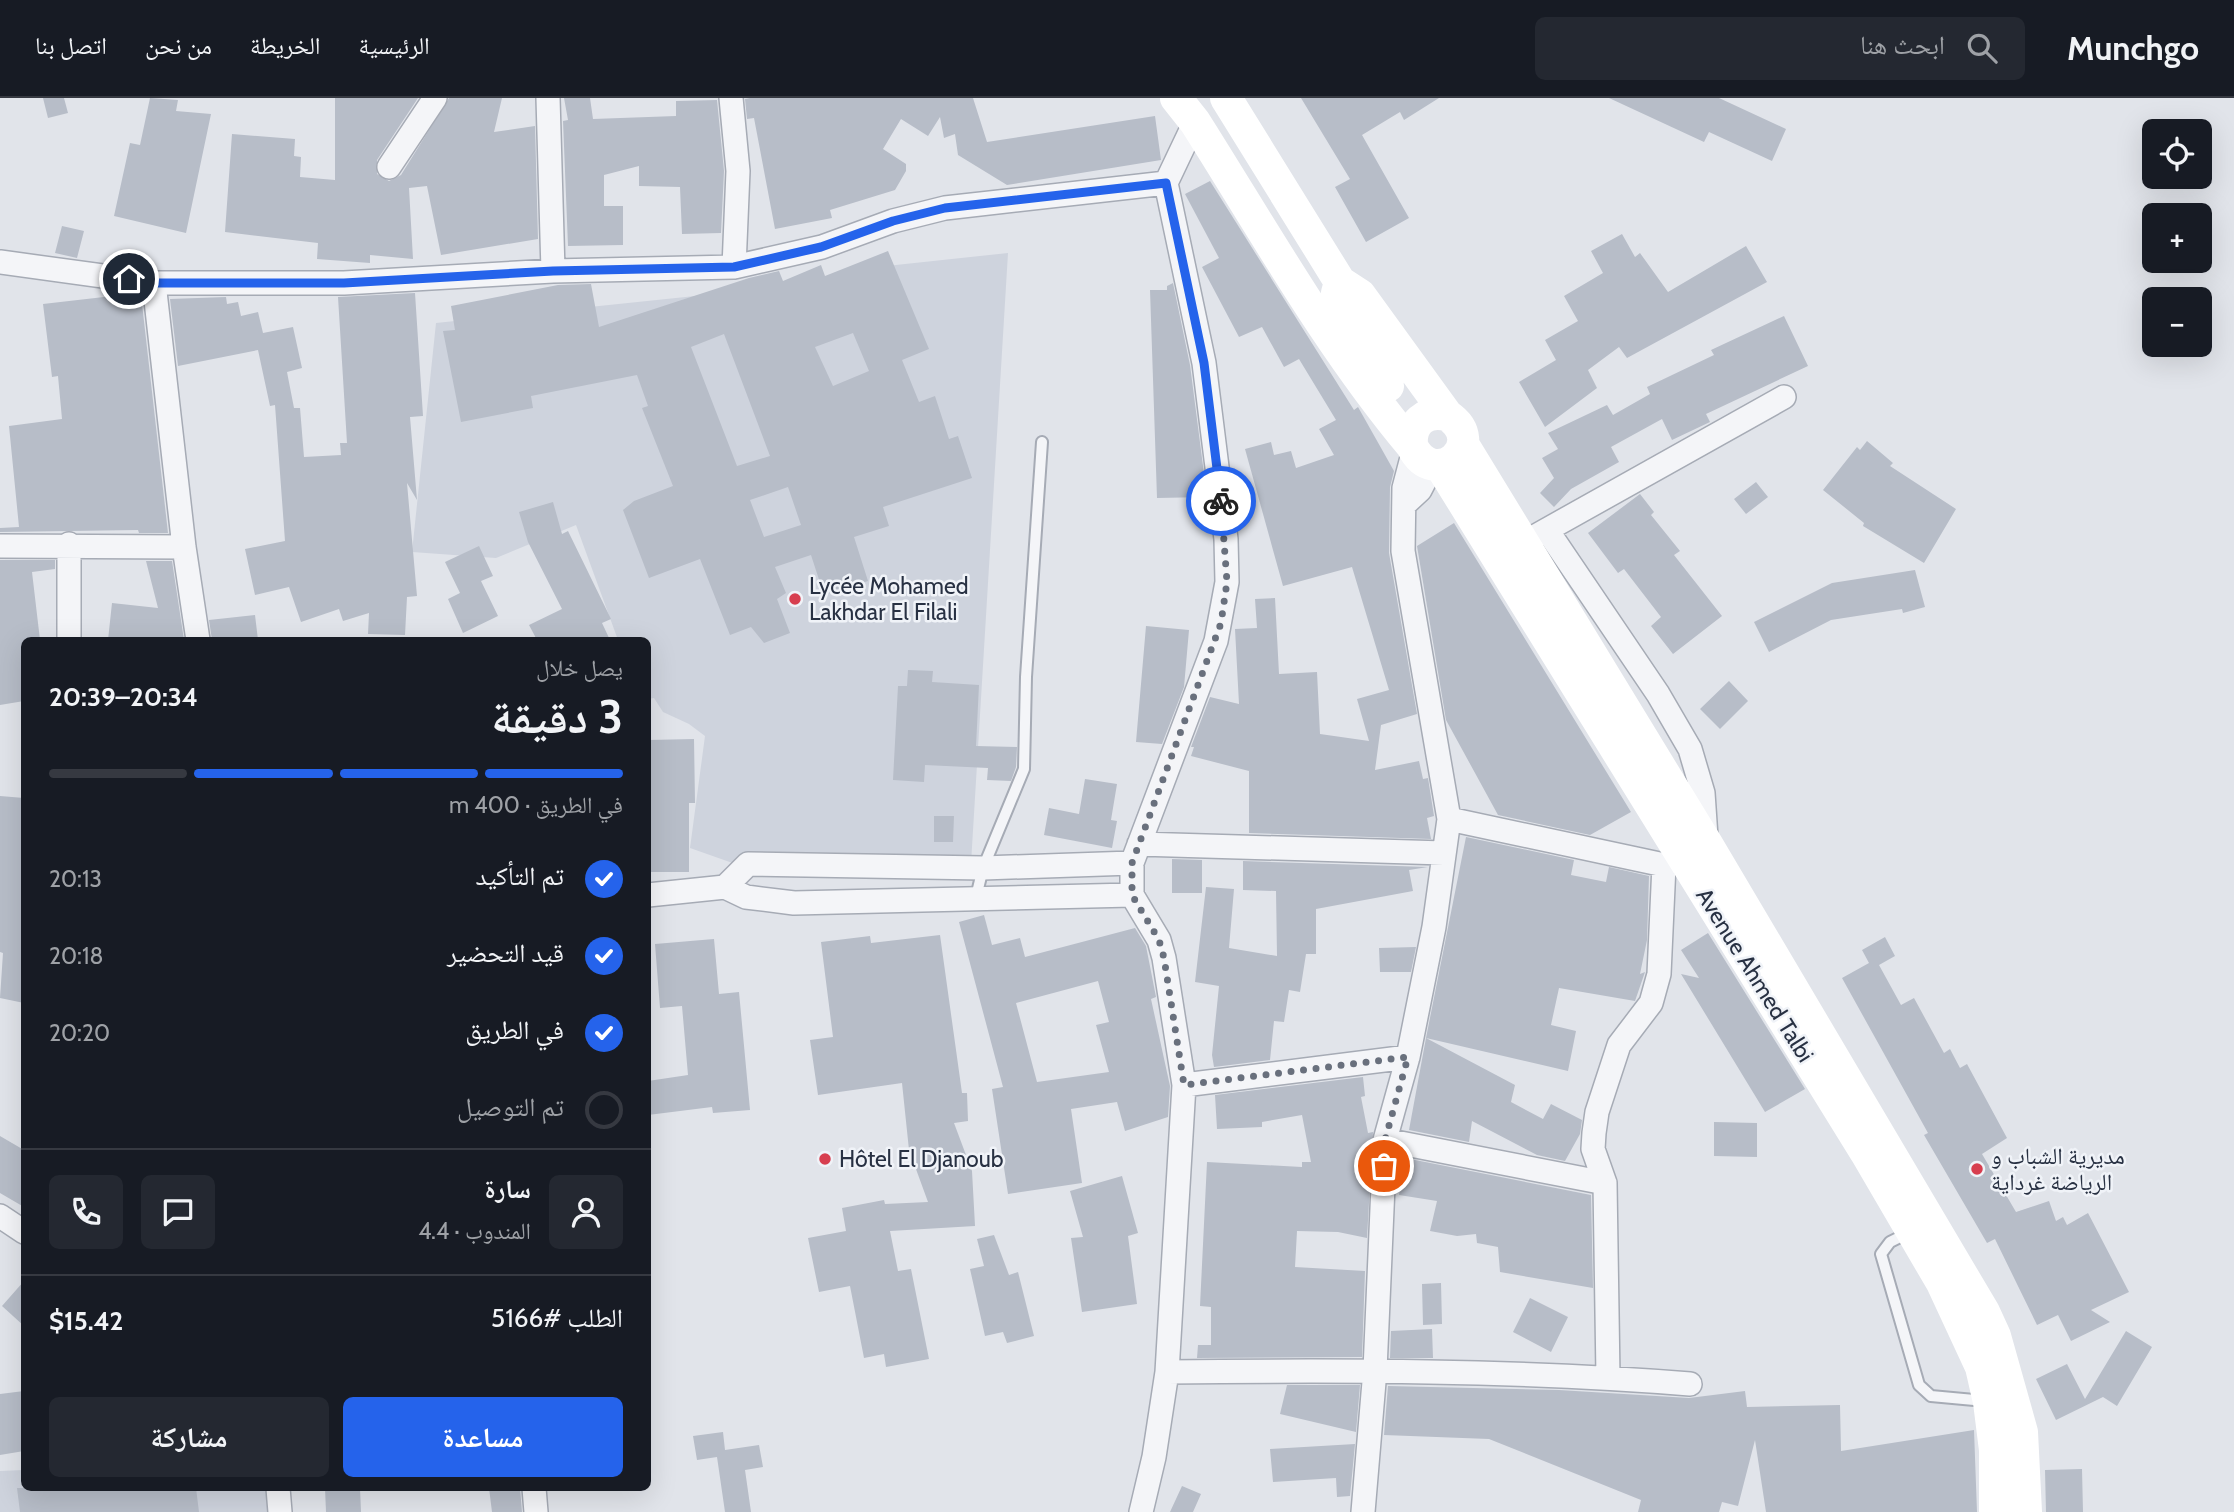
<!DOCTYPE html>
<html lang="ar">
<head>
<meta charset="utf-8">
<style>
	:root { --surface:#171b24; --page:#242831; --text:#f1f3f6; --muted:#9ea1a6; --line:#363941; --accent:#2563eb }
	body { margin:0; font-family:Cabin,"Noto Naskh Arabic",sans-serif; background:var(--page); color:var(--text); direction:rtl; height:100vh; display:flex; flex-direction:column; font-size:26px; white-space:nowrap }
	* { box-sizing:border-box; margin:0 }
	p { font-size:23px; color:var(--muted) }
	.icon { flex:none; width:38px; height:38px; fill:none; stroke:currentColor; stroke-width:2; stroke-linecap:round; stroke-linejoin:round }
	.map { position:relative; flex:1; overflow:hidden; direction:ltr }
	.details { position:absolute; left:21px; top:539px; width:630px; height:854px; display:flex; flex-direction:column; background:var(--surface); border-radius:10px; box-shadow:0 7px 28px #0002; direction:rtl }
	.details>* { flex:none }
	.buttons { position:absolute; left:2142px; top:21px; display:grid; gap:14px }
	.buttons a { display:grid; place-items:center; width:70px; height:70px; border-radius:10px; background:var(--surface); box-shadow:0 7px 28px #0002; font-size:35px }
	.pin { position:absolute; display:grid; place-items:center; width:60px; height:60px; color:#fff; margin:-30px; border:4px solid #fff; border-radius:50%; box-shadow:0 2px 7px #0007 }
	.courier { position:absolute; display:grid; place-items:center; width:70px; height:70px; margin:-35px; border:5px solid #2563eb; border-radius:50%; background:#fff; color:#222; box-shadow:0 2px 9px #0007 }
	.headline em { font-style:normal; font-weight:700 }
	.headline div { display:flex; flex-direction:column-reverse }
	.headline { display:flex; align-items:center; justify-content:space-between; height:119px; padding:0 28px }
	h1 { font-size:46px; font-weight:700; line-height:52px }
	.bar { display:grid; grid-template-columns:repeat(4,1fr); gap:10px 7px; align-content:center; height:84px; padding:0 28px }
	.bar i { height:9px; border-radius:5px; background:var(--line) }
	.bar .current { background:var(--accent) }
	.bar p { grid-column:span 4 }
	.line { display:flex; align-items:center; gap:18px; padding:0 28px; border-top:2px solid var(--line) }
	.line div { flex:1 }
	.round { display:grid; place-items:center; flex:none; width:74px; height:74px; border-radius:10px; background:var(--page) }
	ol { padding:0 28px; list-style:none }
	li { display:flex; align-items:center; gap:21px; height:77px }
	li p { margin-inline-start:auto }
	li .icon { padding:7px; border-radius:50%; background:var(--accent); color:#fff; stroke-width:4 }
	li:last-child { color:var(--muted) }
	li i { width:38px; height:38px; border:4px solid var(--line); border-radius:50% }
	.action { display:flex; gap:14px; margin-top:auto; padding:14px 28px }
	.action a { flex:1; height:80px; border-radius:10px; background:var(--accent); color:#fff; font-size:28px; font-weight:700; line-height:80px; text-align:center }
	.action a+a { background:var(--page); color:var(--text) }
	header { display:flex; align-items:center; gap:42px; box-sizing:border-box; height:98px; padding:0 35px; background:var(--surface); border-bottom:2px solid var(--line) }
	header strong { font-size:33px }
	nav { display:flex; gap:38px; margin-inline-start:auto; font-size:24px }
	.search { width:490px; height:63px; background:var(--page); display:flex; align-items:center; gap:18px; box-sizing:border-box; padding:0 24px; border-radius:10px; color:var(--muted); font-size:26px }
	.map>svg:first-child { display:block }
	.built { fill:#ced3dd }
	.building { fill:#b7bdc8; fill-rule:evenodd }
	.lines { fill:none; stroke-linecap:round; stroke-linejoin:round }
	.service-casing { stroke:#a6abb5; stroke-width:14 }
	.minor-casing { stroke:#a6abb5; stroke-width:26 }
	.service { stroke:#f4f5f8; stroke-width:10 }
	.minor { stroke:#f4f5f8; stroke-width:23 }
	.secondary { stroke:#fff; stroke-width:32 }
	.done { stroke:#69707d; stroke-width:7; stroke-dasharray:0 12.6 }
	.route { stroke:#2563eb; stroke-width:9 }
	.poi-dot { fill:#d73e4f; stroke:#f0f3f8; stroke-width:2.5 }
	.labels { text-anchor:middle; stroke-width:5; stroke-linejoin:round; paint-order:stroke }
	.poi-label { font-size:23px; fill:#283143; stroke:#f0f3f8; text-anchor:start }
	.street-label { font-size:23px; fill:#283143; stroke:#f0f3f8 }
</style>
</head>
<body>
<header>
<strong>Munchgo</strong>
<div class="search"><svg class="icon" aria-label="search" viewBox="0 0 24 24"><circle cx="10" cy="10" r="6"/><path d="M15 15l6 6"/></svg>ابحث هنا</div>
<nav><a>الرئيسية</a><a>الخريطة</a><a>من نحن</a><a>اتصل بنا</a></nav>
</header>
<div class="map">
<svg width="2234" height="1414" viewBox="0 0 2234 1414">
	<rect width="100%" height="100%" fill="#e1e4ea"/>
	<!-- built -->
	<path class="built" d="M 1008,155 L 970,782 L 741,768 L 690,750 L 705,638 L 689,626 L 663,614 L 654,600 L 648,601 L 648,542 L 618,542 L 576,427 L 496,460 L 412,454 L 436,225 L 743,193 L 877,169 Z
		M 24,1372 L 24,1390 L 278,1390 L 280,1414 L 0,1414 L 0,1373 Z"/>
	<!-- building -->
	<path class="building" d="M 43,0 L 64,0 L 68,15 L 48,20 Z
		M 150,0 L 178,2 L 176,13 L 211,16 L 186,135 L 114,118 L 130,45 L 140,47 Z
		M 335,0 L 418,0 L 377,62 L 377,76 L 389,83 L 401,77 L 449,0 L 502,0 L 494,34 L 535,28 L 538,141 L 441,157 L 427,88 L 409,90 L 413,161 L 370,157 L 370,165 L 317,161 L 318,145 L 225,134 L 232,36 L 295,41 L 294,58 L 301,59 L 300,79 L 335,82 Z
		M 564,0 L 590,0 L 593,21 L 676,18 L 676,3 L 717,2 L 724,73 L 721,135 L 682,136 L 680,89 L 639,88 L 639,68 L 604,77 L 604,108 L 623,108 L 623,147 L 568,148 L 563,23 L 568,22 Z
		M 750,0 L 973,0 L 987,44 L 1155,18 L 1161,62 L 1007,87 L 958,57 L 955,36 L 944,40 L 940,19 L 928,38 L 901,21 L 883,51 L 906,66 L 906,73 L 895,92 L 830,112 L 832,120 L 775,131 L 754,20 L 747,21 L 745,1 Z
		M 1301,0 L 1439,0 L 1404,22 L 1400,14 L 1362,37 L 1409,120 L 1366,144 L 1335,89 L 1350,81 Z
		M 1609,0 L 1719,0 L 1786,31 L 1772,63 L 1709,34 L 1704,44 Z
		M 1210,83 L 1354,312 L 1358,309 L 1394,373 L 1390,389 L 1389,455 L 1417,616 L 1381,627 L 1375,672 L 1419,663 L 1423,681 L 1428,680 L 1434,718 L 1427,720 L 1431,741 L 1249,735 L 1249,673 L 1191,658 L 1194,649 L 1191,649 L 1210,599 L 1239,606 L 1235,531 L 1257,530 L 1255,501 L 1275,500 L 1279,576 L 1317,574 L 1320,636 L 1369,643 L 1357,601 L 1389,592 L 1352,469 L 1283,488 L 1245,351 L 1271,344 L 1274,357 L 1291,353 L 1296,370 L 1334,357 L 1319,331 L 1336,322 L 1299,261 L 1284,269 L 1262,229 L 1239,239 L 1202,169 L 1219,160 L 1185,96 Z
		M 62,128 L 84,133 L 77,160 L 55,155 Z
		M 1622,136 L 1635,159 L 1640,155 L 1668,194 L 1746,148 L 1767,184 L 1627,260 L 1619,249 L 1588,272 L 1597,290 L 1545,329 L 1519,284 L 1556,262 L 1545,242 L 1578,223 L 1564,198 L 1603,175 L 1591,153 Z
		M 888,153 L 929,251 L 902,262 L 919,304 L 935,298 L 949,341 L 958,338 L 972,380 L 883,409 L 889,428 L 854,439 L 868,483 L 824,497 L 811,457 L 775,469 L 786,495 L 777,501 L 790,535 L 764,545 L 751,529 L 730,537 L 700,461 L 649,480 L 623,412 L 634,403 L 673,388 L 642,310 L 648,308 L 637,277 L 531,298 L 533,310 L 461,324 L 443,233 L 455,232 L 451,208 L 558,187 L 591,186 L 599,229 L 749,180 L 779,173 L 783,183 L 821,167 L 825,178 ZM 853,235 L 869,273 L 833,288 L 815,249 ZM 724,236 L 770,358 L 737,368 L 691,249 ZM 788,389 L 801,427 L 764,439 L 750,402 Z
		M 1173,185 L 1190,267 L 1207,399 L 1157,400 L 1150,192 L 1167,192 L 1167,188 Z
		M 415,195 L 423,318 L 410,319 L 417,402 L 407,385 L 417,498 L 407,499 L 405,537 L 368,536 L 369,515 L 343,523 L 339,511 L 301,524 L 289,489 L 255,497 L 245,451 L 285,443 L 275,307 L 270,308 L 258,252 L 178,268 L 170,201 L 226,199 L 227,206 L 238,204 L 241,218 L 258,214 L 263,235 L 293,229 L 302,270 L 287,274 L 294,310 L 300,310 L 304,359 L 341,357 L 340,345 L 347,345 L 338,199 Z
		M 130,196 L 141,197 L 168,435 L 139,435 L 138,432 L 0,434 L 0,430 L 19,429 L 9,328 L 62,321 L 58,278 L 52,279 L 43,206 Z
		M 1784,218 L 1808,268 L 1706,316 L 1710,324 L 1672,342 L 1662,321 L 1611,349 L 1619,364 L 1571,391 L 1554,409 L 1540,395 L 1554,380 L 1542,360 L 1558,351 L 1548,335 L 1607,307 L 1613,317 L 1650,296 L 1647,289 L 1714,257 L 1711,252 Z
		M 1867,343 L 1893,365 L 1890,368 L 1956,411 L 1924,465 L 1863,428 L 1864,425 L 1823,392 L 1857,349 L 1860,352 Z
		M 1756,384 L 1768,399 L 1746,416 L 1734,401 Z
		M 1640,396 L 1654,414 L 1651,417 L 1680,453 L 1674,457 L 1722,518 L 1673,556 L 1651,528 L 1661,519 L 1624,471 L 1618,475 L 1588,435 Z
		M 553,404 L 562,436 L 568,433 L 611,521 L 602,525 L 610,542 L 537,542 L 529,527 L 562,511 L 528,444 L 519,414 Z
		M 1454,425 L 1631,714 L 1590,737 L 1498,717 L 1446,622 L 1417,448 Z
		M 479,448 L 493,478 L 481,483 L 498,518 L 463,535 L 448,501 L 460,495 L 445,464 Z
		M 0,462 L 55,462 L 55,471 L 32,474 L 40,542 L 24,542 L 24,603 L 0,607 Z
		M 146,463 L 172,463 L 184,542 L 108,542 L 112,505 L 158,510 Z
		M 1915,472 L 1925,509 L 1903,515 L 1902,511 L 1831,522 L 1769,554 L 1754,524 L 1832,485 Z
		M 255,517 L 258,542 L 212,542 L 209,522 Z
		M 1146,528 L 1189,532 L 1184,589 L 1162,646 L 1136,644 Z
		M 908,572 L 933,573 L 932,584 L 979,587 L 976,648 L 1017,649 L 1016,669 L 1011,683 L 987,682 L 988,670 L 925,667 L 924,684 L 893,682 L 898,588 L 907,588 Z
		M 1729,583 L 1748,603 L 1720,631 L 1700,611 Z
		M 694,641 L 695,705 L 689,705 L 689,774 L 648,774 L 648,642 Z
		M 1085,681 L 1117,686 L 1111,722 L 1117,723 L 1112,750 L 1044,737 L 1049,710 L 1079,716 Z
		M 0,698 L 24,700 L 24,905 L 0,900 L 3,855 L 0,854 Z
		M 934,718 L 954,718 L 953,744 L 934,744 Z
		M 1466,739 L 1574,762 L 1571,777 L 1606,784 L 1609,769 L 1649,778 L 1647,842 L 1640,876 L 1645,874 L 1635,903 L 1559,890 L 1551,927 L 1576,933 L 1568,973 L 1426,940 Z
		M 1172,761 L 1202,762 L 1202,795 L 1172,795 Z
		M 1243,763 L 1428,769 L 1409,772 L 1413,793 L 1316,811 L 1316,856 L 1306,856 L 1300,894 L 1289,892 L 1284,924 L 1274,923 L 1270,962 L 1214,969 L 1212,957 L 1219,888 L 1195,884 L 1206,789 L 1234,791 L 1229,850 L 1277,858 L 1276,793 L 1243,792 Z
		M 984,817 L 992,847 L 1020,840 L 1025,859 L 1135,830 L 1146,848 L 1156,899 L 1151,901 L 1170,988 L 1168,1019 L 1125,1033 L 1117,1004 L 1071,1011 L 1082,1085 L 1008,1096 L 992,991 L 1003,989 L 959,824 ZM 1098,883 L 1109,924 L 1096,927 L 1109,974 L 1037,984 L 1016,905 Z
		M 1708,835 L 1805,991 L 1765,1014 L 1681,876 L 1699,880 L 1681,852 Z
		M 940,837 L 962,995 L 967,995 L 968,1023 L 954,1025 L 972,1073 L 975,1128 L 890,1133 L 898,1173 L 911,1171 L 929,1261 L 886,1269 L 884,1256 L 864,1260 L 850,1188 L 819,1194 L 808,1140 L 846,1133 L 842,1110 L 884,1102 L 885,1106 L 928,1104 L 909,1052 L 902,985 L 818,997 L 810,942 L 833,939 L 821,844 L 870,838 L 871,845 Z
		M 1885,839 L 1895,858 L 1879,867 L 1901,907 L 1914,900 L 1944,955 L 1950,951 L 1960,970 L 1967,966 L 2007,1040 L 1982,1056 L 2016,1114 L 2049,1103 L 2056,1123 L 2063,1119 L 2067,1127 L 2088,1115 L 2129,1194 L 2091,1212 L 2110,1224 L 2071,1243 L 2058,1217 L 2037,1227 L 1995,1141 L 1987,1145 L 1924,1037 L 1928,1035 L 1842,880 L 1869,865 L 1862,852 Z
		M 714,841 L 719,896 L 739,894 L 750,1012 L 713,1015 L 712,1009 L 648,1017 L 648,983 L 688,977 L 682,908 L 660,910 L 655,846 Z
		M 1416,849 L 1411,874 L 1380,874 L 1379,850 Z
		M 1426,940 L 1515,987 L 1511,1004 L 1543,1021 L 1551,1006 L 1582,1022 L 1580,1036 L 1565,1063 L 1537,1057 L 1472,1023 L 1469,1044 L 1409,1032 Z
		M 1363,979 L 1365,998 L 1361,999 L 1368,1035 L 1373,1034 L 1367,1140 L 1338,1134 L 1297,1133 L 1295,1169 L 1365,1173 L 1362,1259 L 1197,1260 L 1198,1247 L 1211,1247 L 1211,1209 L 1200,1208 L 1207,1064 L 1302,1069 L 1302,1064 L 1311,1064 L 1302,1017 L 1262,1024 L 1262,1029 L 1217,1031 L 1215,997 Z
		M 1714,1024 L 1757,1025 L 1757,1059 L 1714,1058 Z
		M 0,1038 L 24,1052 L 24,1109 L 0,1095 Z
		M 1405,1060 L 1591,1097 L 1593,1190 L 1500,1174 L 1498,1149 L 1477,1145 L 1476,1136 L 1457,1138 L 1430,1133 L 1437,1103 L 1399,1097 Z
		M 1122,1078 L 1138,1135 L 1128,1138 L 1137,1206 L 1082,1214 L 1071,1140 L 1083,1139 L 1070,1093 Z
		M 994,1137 L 1009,1177 L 1018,1174 L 1034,1238 L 1007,1245 L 1003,1234 L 985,1238 L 970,1171 L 984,1168 L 977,1141 Z
		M 24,1183 L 24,1228 L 2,1208 Z
		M 1441,1185 L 1442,1226 L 1423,1227 L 1422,1186 Z
		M 1530,1200 L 1568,1219 L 1551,1254 L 1513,1234 Z
		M 1432,1231 L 1433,1260 L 1390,1260 L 1391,1233 Z
		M 2126,1233 L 2152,1249 L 2117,1308 L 2103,1299 L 2056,1322 L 2036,1281 L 2067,1266 L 2085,1301 Z
		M 1287,1287 L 1360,1287 L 1356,1334 L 1280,1316 Z
		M 1388,1288 L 1559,1292 L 1689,1300 L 1745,1293 L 1747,1309 L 1840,1307 L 1841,1353 L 1974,1332 L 1977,1414 L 1766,1414 L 1755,1342 L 1738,1408 L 1722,1404 L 1719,1414 L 1638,1414 L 1641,1402 L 1489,1341 L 1384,1337 Z
		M 24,1293 L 24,1353 L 0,1357 L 0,1296 Z
		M 723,1334 L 725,1352 L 759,1347 L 763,1369 L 745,1372 L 751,1414 L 725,1414 L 717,1359 L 697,1362 L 693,1338 Z
		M 1355,1346 L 1350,1398 L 1337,1399 L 1336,1380 L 1273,1384 L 1270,1351 Z
		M 2082,1371 L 2083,1414 L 2046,1414 L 2045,1372 Z
		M 1182,1388 L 1201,1396 L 1193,1414 L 1170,1414 Z
		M 17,1390 L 196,1390 L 199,1414 L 20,1414 Z
		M 325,1390 L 360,1390 L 361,1414 L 326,1414 Z
		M 489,1390 L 520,1390 L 522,1414 L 492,1414 Z"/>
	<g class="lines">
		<defs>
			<path id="service" d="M 976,799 L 983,770 L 1024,671 L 1026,579 L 1042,344
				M 1908,1135 L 1890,1144 L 1881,1156 L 1919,1287 L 1931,1298 L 1985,1303"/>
			<path id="minor" d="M 548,0 L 553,173
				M 731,0 L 738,73 L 734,169
				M 389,69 L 435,0
				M 0,164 L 154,185
				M 1405,406 L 1420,392 L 1433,367
				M 1547,432 L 1658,596 L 1690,651 L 1703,695 L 1706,739
				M 1534,439 L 1784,299
				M 0,448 L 184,449
				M 69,542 L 69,446
				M 198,542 L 184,449 L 154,185 L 344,185 L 553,173 L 734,169 L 822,149 L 893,123 L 945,110 L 1166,85
				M 1449,721 L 1664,767 L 1679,762
				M 1139,746 L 1444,755
				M 725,789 L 748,766 L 983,770 L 1132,765
				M 648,797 L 725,789 L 746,799 L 794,805 L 1132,797
				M 1184,987 L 1408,959
				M 1385,1042 L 1605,1085
				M 0,1118 L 24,1134
				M 1167,1274 C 1342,1272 1516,1272 1690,1286
				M 1608,1279 L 1605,1085 L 1593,1051 L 1594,1035 L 1597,1014 L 1619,947 L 1651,905 L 1659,876 L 1664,767
				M 278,1390 L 280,1414
				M 534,1390 L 536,1414
				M 1141,1414 L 1154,1359 L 1167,1274 L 1184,987 L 1164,860 L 1159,842 L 1132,797 L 1132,765 L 1216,543 L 1227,484 L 1226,441 L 1204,265 L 1166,85 L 1195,24
				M 1363,1414 L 1375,1272 L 1385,1042 L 1408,959 L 1434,829 L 1449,721 L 1403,453 L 1404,390 L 1414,352"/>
		</defs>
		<!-- service casing -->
		<use href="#service" class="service-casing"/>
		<!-- minor casing -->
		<use href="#minor" class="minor-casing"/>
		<!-- service -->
		<use href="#service" class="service"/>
		<!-- minor -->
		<use href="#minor" class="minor"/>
		<!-- secondary -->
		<path class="secondary" d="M 1176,0 L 1195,24 C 1264,133 1329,249 1412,348
			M 1226,0 L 1340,184 L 1360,197 L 1447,317 C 1491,346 1434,394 1412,348 C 1410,325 1425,312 1447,317
			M 1340,184 L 1337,195 L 1388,288
			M 1463,346 L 1707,746 L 1984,1214 L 1995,1238 L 2022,1334 L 2026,1414
			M 1440,367 L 1866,1055 L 1942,1185 L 1981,1269 L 1989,1304 L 1995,1352 L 1995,1414"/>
	</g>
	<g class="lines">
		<!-- done -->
		<path class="done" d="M 1221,403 L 1227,484 L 1221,525 L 1132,765 L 1132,797 L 1159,842 L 1164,860 L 1184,987 L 1408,959 L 1385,1042 L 1384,1068"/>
		<!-- route -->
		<path class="route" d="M 129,181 L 155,185 L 344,185 L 553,173 L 734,169 L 821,149 L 893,123 L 945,110 L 1166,85 L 1204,265 L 1221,403"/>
	</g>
	<!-- markers -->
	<g class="poi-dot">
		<circle cx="795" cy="501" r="7"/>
		<circle cx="825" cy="1061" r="7"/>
		<circle cx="1977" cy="1071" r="7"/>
	</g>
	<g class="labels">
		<!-- poi labels -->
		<g class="poi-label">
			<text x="809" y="496">Lycée Mohamed<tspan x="809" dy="26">Lakhdar El Filali</tspan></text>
			<text x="1991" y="1066">مديرية الشباب و<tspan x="1991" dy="26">الرياضة غرداية</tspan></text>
			<text x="839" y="1069">Hôtel El Djanoub</text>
		</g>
		<!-- street labels -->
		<g class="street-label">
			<text transform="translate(1755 877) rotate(58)" y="8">Avenue Ahmed Talbi</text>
		</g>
	</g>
</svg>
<div class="buttons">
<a><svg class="icon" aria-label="locate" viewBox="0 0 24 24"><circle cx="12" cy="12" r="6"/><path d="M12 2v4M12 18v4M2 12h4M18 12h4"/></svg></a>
<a>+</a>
<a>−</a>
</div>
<div class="pin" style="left:1384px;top:1068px;background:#ea580c"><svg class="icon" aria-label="bag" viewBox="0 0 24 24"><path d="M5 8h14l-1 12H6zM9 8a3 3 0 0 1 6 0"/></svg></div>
<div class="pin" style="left:129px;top:181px;background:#1f2937"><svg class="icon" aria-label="home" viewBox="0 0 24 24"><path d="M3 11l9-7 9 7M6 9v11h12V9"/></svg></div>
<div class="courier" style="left:1221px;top:403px"><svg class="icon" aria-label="bike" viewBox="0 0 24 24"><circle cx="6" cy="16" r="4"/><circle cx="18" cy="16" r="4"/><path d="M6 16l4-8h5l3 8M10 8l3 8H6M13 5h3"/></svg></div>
<section class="details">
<div class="headline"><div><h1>3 دقيقة</h1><p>يصل خلال</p></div><em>20:34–20:39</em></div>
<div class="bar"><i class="current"></i><i class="current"></i><i class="current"></i><i></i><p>في الطريق · 400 m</p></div>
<ol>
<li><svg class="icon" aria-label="check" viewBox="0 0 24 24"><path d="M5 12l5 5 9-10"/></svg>تم التأكيد<p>20:13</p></li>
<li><svg class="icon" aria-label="check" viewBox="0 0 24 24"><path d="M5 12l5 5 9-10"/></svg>قيد التحضير<p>20:18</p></li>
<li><svg class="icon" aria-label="check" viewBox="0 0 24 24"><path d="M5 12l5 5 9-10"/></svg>في الطريق<p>20:20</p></li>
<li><i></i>تم التوصيل</li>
</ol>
<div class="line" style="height:126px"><a class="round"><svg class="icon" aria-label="person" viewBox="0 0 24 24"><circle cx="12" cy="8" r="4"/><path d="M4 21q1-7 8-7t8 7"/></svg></a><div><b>سارة</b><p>المندوب · 4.4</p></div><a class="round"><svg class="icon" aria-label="chat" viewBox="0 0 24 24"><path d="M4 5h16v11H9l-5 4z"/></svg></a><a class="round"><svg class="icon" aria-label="phone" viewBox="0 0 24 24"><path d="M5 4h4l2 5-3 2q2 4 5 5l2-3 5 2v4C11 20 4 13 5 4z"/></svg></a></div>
<div class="line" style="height:91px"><div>الطلب #5166</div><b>$15.42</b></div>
<div class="action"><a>مساعدة</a><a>مشاركة</a></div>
</section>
</div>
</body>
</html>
